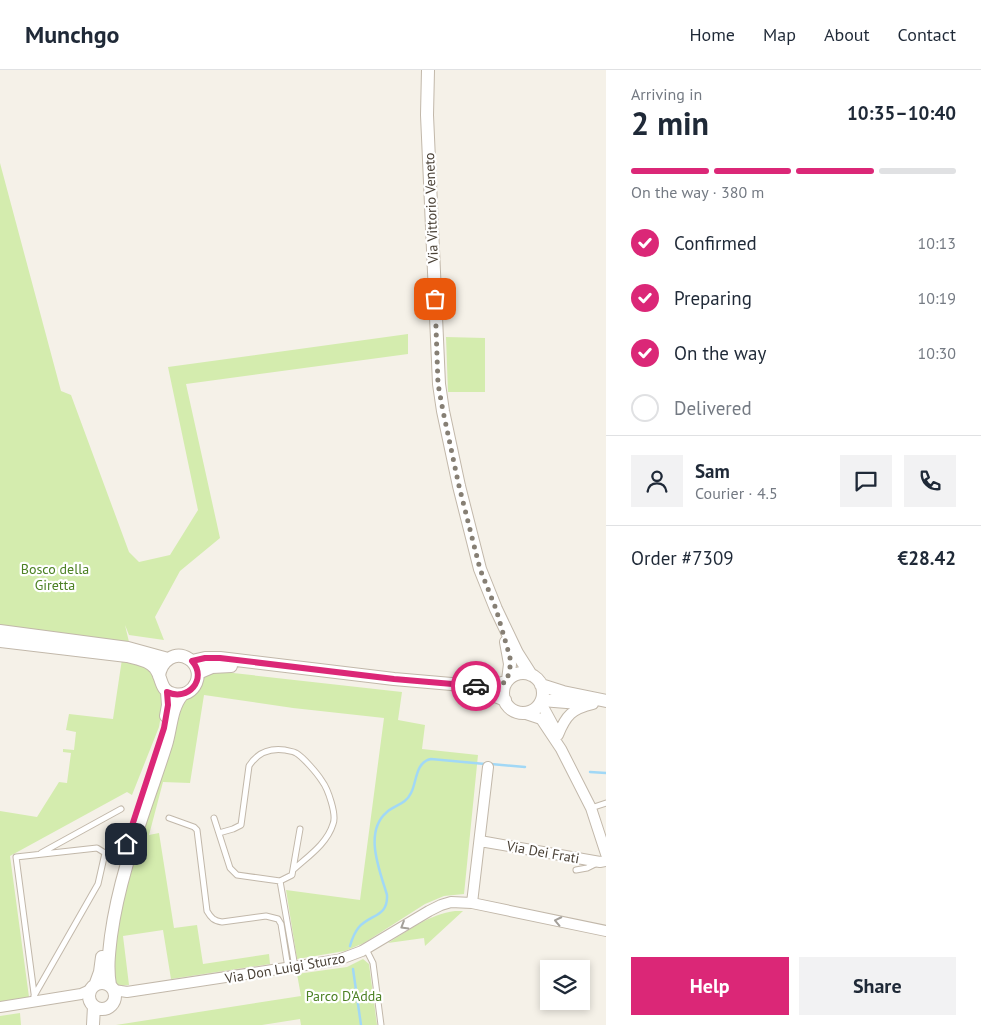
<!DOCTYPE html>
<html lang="en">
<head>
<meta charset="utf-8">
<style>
	:root { --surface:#fff; --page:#f2f2f3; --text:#1f2937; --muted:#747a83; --line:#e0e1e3; --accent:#db2777 }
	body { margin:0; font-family:"PT Sans",sans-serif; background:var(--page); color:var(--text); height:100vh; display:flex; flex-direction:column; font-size:19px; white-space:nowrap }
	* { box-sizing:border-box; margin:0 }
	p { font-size:16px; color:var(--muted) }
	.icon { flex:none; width:28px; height:28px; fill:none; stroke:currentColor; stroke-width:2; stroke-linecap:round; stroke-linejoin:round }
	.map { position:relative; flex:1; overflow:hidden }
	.side { display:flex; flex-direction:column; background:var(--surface); width:375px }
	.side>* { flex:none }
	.controls { position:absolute; left:540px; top:890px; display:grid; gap:10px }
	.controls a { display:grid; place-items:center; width:50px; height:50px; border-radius:0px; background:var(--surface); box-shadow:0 2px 8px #0003; font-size:25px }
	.pin { position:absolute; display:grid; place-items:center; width:42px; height:42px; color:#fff; margin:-21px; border-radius:10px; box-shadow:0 2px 8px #0006 }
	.courier { position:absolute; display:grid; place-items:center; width:50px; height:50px; margin:-25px; border:4px solid #db2777; border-radius:50%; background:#fff; color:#222; box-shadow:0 1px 6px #0007 }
	.headline em { font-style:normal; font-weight:800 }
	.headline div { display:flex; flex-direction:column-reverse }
	.headline { display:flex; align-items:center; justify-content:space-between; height:85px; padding:0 25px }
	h1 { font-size:32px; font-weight:800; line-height:38px }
	.bar { display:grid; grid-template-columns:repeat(4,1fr); gap:8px 5px; align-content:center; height:60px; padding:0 25px }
	.bar i { height:6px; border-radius:4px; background:var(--line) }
	.bar .on { background:var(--accent) }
	.bar p { grid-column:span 4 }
	.line { display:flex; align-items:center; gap:12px; padding:0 25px; border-top:1px solid var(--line) }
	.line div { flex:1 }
	.round { display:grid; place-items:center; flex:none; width:52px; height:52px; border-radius:0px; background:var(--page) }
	ol { padding:0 25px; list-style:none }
	li { display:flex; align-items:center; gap:15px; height:55px }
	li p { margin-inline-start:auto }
	li .icon { padding:5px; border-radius:50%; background:var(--accent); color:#fff; stroke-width:4 }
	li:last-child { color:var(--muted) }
	li i { width:28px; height:28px; border:2px solid var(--line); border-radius:50% }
	.cta { display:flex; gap:10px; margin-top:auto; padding:10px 25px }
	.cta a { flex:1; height:58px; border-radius:0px; background:var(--accent); color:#fff; font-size:20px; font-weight:800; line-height:58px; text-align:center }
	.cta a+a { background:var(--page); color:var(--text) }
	header { display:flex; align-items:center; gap:30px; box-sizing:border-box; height:70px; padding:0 25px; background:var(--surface); border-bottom:1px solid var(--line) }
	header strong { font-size:24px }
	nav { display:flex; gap:28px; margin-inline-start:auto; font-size:18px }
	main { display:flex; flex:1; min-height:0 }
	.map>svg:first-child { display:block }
	.green { fill:#d4ecae }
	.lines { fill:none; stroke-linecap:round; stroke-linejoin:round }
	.stream { stroke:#a1d8f6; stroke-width:2.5 }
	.service-casing { stroke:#c2b8aa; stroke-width:7 }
	.minor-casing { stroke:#c2b8aa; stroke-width:12 }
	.tertiary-casing { stroke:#c2b8aa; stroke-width:14 }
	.service { stroke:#fff; stroke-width:5 }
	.minor { stroke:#fff; stroke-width:10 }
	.tertiary { stroke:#fff; stroke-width:12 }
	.oneway { stroke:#a4a09a }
	.done { stroke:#867f74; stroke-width:5; stroke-dasharray:0 9 }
	.route { stroke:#db2777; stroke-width:6 }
	.labels { text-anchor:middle; stroke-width:4.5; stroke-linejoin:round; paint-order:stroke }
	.street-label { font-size:14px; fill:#4a4136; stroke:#fff }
	.park-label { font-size:14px; fill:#4c8124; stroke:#fff }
</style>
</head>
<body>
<header>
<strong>Munchgo</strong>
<nav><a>Home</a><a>Map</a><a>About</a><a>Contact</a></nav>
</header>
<main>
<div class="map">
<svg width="606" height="955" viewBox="0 0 606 955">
	<rect width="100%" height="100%" fill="#f5f1e8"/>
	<!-- green -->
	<path class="green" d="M 0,93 L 61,321 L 71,325 L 129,482 L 139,492 L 170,485 L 198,440 L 168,297 L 408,264 L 408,284 L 186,314 L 220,468 L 180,501 L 155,547 L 164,570 L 129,565 L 125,555 L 129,572 L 0,557 Z
		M 446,267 L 485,268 L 485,322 L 448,322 Z
		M 122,589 L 142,593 L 155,606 L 158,620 L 164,628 L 159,657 L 132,725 L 127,722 L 10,786 L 29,927 L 0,932 L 0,741 L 37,747 L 59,712 L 67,713 L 71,683 L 63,682 L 63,679 L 74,680 L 76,662 L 66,660 L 69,644 L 113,649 Z
		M 215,601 L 402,622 L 398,650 L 425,655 L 422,679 L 478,685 L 464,824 L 444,826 L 425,834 L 364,873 L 345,881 L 297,889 L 286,820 L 360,830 L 384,648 L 293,638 L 204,625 L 190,713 L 163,712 L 149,765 L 159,763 L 174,858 L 197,855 L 203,894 L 269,884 L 270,894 L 171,909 L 163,860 L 123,866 L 129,915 L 119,916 L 114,911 L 116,853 L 135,779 L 183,630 L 203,606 Z
		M 455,841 L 463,841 L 425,876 L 424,868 L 388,873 C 409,860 430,844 455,841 Z
		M 363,889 L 369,894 L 377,955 L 301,955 L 300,949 L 262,955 L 116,955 L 301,926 L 297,904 L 347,897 Z
		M 20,943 L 21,955 L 0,955 L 0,946 Z"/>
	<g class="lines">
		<!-- stream -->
		<path class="stream" d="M 491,694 L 525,697
			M 590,702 L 606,703
			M 350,876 C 352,869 354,863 359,857 C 371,844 388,847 387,825 C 380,801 363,762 387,742 C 395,735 406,734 411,723 C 417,712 415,692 431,689 L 485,694
			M 353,899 L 361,955"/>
		<defs>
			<path id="service" d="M 591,738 L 606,733
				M 169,748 L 194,757 L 197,760 L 207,841 C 211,848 214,851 222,852 L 266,846 L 278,849 L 281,854 L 288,898
				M 214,748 L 230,798 L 237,805 L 280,811 L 292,805 L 300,759
				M 219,763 L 233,759 L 241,755 L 249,696 C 257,683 270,678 285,680 C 288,681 293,681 296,683 C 303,687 317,703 322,711 C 328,719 337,745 333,754 C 327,774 307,787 293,800
				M 41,783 L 121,739
				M 576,800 L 587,798 L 597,793
				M 280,811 L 295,897
				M 366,879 L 373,893 L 381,955
				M 34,926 L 98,814 L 105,783 L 97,778 L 16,787 L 35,931"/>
			<path id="minor" d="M 541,633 L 554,657
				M 523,643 L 541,649 L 561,679 L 591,738 L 606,784
				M 558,665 C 566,645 572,639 593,634
				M 480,771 L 600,792 L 606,791
				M 472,833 L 488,697
				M 114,920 L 127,922 L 338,890 L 362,881 L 429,841 L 441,835 L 451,832 L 472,833 L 606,861
				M 0,937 L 81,924 L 90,920"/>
			<path id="tertiary" d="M 428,0 L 427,45 L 439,314 L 443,341 L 459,416 L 480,499 L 496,539 L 517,583 L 531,605
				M 0,561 L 128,578 L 168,589
				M 0,571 L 127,586 C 136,588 149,590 155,598 C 163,608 159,621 174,624 C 195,629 207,601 189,589 C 175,580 161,591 159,606
				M 506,572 L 510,594 L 508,610
				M 192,591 L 205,588 L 220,588 L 394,609 L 486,617 L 506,612
				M 198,603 L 212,597 L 231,596
				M503 623a20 20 0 1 1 40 0a20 20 0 1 1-40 0Z
				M 541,615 L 563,622 L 606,631
				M 477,624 L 493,625 L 505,630
				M 542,630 L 579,633
				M 166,646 L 168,635 L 167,622
				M89 926a13 13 0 1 1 26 0a13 13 0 1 1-26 0Z
				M 96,913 L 100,902 L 102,887
				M 110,915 C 107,898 109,883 111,866 C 120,800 146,738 166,675 C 171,659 171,638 182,625
				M 93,955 L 94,936"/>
		</defs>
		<!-- service casing -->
		<use href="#service" class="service-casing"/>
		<!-- minor casing -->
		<use href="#minor" class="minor-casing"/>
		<!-- tertiary casing -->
		<use href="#tertiary" class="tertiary-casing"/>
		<!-- service -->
		<use href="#service" class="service"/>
		<!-- minor -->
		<use href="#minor" class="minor"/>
		<!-- tertiary -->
		<use href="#tertiary" class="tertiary"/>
	</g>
	<!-- one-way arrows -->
	<defs><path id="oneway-chevron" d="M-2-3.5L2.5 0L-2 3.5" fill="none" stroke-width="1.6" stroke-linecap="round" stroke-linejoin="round" transform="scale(1.25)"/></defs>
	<g class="oneway">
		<use href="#oneway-chevron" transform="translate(558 851) rotate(-168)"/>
		<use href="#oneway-chevron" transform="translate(404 856) rotate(149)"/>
	</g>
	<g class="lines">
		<!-- done -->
		<path class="done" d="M 435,229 L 438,314 L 443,341 L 459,416 L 480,499 L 496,539 L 510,587 L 510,600 L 506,612 L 491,616 L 476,616"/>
		<!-- route -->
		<path class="route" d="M 126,774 L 164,658 L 168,635 L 167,622 C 188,632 208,609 192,591 L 205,588 L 220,588 L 394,609 L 476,616"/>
	</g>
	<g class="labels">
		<!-- street labels -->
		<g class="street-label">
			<text transform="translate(431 138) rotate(-92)" y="5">Via Vittorio Veneto</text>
			<text transform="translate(543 782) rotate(10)" y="5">Via Dei Frati</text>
			<text transform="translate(285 898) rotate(-10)" y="5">Via Don Luigi Sturzo</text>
		</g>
		<!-- park labels -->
		<g class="park-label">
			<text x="55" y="504">Bosco della<tspan x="55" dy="16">Giretta</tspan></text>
			<text x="344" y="931">Parco D'Adda</text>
		</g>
	</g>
</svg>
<div class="controls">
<a><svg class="icon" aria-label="layers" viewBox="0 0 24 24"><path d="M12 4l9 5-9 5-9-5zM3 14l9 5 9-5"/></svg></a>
</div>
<div class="pin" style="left:435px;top:229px;background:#ea580c"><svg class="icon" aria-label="bag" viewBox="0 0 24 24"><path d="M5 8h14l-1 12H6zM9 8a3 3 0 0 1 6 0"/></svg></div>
<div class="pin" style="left:126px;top:774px;background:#1f2937"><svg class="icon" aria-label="home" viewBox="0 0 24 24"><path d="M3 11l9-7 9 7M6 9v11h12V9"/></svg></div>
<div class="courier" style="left:476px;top:616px"><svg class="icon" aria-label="car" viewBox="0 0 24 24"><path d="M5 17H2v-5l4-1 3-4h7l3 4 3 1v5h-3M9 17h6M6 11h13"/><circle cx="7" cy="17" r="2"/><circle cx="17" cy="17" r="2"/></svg></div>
</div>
<section class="side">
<div class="headline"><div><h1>2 min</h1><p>Arriving in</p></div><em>10:35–10:40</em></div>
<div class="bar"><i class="on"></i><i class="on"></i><i class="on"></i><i></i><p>On the way · 380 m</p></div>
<ol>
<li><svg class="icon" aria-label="check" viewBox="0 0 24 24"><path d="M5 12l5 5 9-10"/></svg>Confirmed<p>10:13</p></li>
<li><svg class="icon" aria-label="check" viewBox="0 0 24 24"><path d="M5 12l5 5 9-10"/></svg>Preparing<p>10:19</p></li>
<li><svg class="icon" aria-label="check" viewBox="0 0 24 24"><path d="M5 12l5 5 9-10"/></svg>On the way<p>10:30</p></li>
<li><i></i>Delivered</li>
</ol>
<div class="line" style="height:90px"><a class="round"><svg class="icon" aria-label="person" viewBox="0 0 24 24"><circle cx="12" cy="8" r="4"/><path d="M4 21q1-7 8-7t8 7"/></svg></a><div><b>Sam</b><p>Courier · 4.5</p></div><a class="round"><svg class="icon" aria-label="chat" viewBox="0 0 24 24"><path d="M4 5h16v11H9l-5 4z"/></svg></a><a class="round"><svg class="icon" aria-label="phone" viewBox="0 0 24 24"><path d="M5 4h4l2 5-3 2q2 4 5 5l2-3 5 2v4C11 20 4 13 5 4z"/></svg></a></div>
<div class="line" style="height:65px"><div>Order #7309</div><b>€28.42</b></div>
<div class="cta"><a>Help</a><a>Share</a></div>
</section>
</main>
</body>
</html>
